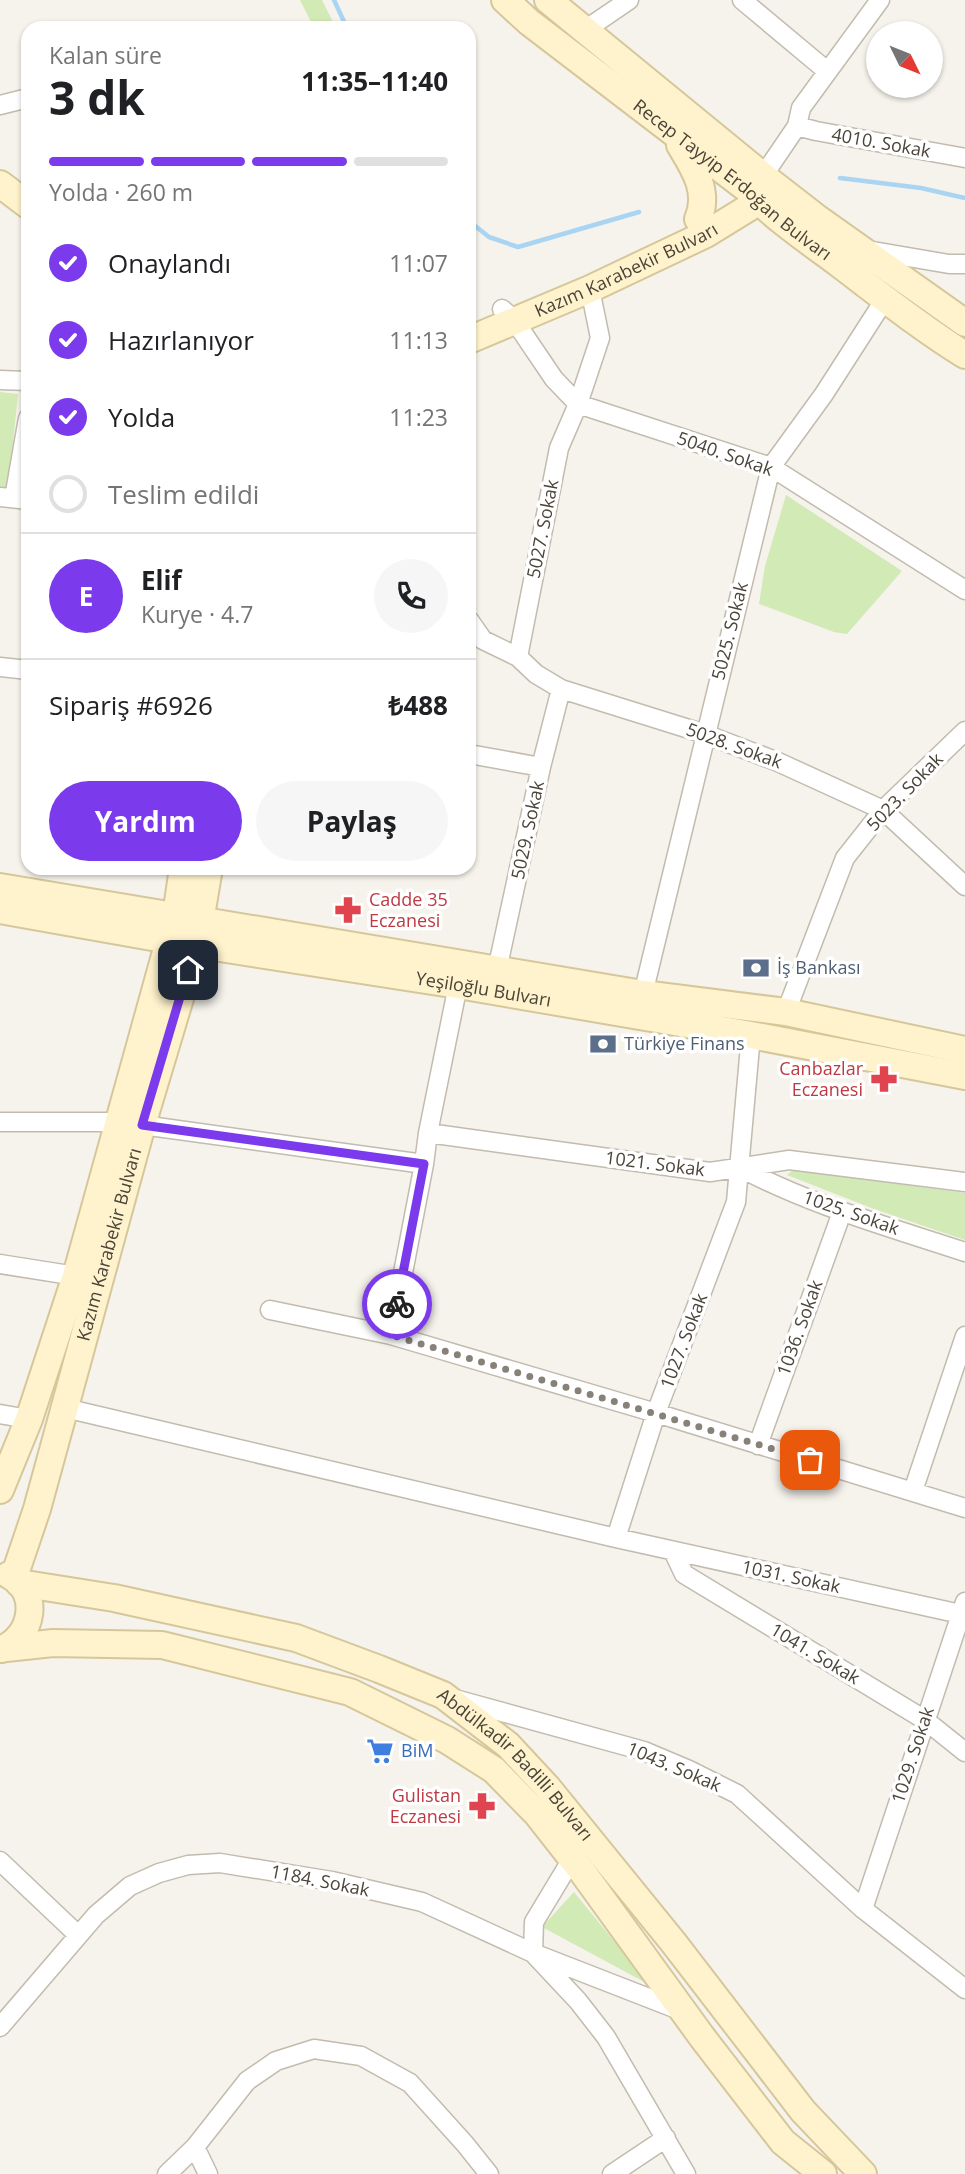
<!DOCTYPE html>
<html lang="tr">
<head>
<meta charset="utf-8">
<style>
	:root { --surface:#fff; --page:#f6f6f6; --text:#202124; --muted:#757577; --line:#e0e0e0; --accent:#7c3aed }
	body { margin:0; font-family:"Open Sans",sans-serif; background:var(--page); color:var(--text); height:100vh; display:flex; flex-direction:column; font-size:26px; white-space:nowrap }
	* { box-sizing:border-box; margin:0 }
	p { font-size:23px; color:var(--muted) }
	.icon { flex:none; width:38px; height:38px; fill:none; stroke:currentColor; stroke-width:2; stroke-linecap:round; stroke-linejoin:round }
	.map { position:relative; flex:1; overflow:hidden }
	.side { position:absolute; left:21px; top:21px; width:455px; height:854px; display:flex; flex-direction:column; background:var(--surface); border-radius:21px; box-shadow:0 2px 5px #0004 }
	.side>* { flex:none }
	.needle { width:46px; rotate:133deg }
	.fabs { position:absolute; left:866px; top:21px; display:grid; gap:14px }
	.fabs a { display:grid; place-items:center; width:77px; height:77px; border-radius:50%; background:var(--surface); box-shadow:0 2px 5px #0004; font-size:35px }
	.pin { position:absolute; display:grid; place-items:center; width:60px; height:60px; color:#fff; margin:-30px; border-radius:14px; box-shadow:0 4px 10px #0006 }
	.courier { position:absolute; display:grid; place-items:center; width:70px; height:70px; margin:-35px; border:5px solid #7c3aed; border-radius:50%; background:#fff; color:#222; box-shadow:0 2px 9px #0007 }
	.overview em { font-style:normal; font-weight:700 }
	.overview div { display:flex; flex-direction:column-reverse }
	.overview { display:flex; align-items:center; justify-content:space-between; height:119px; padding:0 28px }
	h1 { font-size:46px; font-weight:700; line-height:52px }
	.bar { display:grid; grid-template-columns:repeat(4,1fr); gap:10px 7px; align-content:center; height:84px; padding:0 28px }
	.bar i { height:9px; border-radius:5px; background:var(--line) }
	.bar .current { background:var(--accent) }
	.bar p { grid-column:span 4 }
	.line { display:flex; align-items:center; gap:18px; padding:0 28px; border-top:2px solid var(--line) }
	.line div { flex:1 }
	.round { display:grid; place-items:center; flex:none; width:74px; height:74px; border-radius:37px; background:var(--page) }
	ol { padding:0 28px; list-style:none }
	li { display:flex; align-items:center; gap:21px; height:77px }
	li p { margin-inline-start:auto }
	li .icon { padding:7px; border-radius:50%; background:var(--accent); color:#fff; stroke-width:4 }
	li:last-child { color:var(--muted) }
	li i { width:38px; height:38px; border:4px solid var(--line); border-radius:50% }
	.cta { display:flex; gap:14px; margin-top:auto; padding:14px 28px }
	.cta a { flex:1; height:80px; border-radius:42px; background:var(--accent); color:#fff; font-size:28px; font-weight:700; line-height:80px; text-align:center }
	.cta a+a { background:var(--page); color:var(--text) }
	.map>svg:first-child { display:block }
	.green { fill:#d2eab5 }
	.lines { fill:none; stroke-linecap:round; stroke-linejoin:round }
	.stream { stroke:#a9d4f2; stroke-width:4.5 }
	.street-casing { stroke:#c2bbae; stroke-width:21 }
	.secondary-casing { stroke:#d6c79b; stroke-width:30 }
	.street { stroke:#fff; stroke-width:18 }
	.secondary { stroke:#fff3cd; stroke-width:26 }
	.done { stroke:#878178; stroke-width:7; stroke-dasharray:0 12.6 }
	.route { stroke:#7c3aed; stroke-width:9 }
	.labels { text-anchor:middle; stroke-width:7; stroke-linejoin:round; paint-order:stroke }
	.street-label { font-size:18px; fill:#4b4439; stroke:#fff }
	.health-label { font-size:18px; fill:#be3a42; stroke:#fff; text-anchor:end }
	.service-label { font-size:18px; fill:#4e5e75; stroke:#fff; text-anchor:start }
	.shop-label { font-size:18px; fill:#366cbe; stroke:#fff; text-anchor:start }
</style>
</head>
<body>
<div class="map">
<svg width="965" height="2174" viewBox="0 0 965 2174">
	<rect width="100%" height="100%" fill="#f6f3ec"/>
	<!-- green -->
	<path class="green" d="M 300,0 L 322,0 L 336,28 L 314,28 Z
		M 0,392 L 18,394 L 8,492 L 0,491 Z
		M 786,495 L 902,571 L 847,634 L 834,632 L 759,604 L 765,566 Z
		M 793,1170 L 965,1193 L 965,1240 L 874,1209 L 787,1175 Z
		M 574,1892 L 650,1985 L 542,1927 Z"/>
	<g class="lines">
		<!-- stream -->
		<path class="stream" d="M 334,0 L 347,28
			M 840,178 L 921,188 L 965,198
			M 469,221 L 489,237 L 518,247 L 639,212"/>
		<defs>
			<path id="street" d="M 742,0 L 827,71
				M 585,30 L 629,0
				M 0,105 L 28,98
				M 797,126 L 816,131 L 965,158
				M 755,182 L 763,176 L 797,126 L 801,108 L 880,0
				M 867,250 L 949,264 L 965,264
				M 502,309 L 514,320 L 554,379 L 578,404 L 771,467 L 965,590
				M 0,380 L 28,381
				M 0,497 L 28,500
				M 14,498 L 28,418
				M 469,620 L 483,640 L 518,657 L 536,674 L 561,689 L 705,734 L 778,762 L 883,810 L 965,886
				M 518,657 L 559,448 L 578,404 L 600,338 L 590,289
				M 0,667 L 28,670
				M 469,754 L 541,767
				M 497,970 L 541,767 L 561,689
				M 643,994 L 771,467 L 824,394 L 885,299
				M 786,1012 L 845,858 L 883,810 L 965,731
				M 751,1035 L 736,1202 L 656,1413 L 965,1508
				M 0,1122 L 119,1122
				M 142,1125 L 424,1164 L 428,1133 L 458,985
				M 428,1133 L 710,1172 L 789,1160 L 965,1182
				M 739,1167 C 810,1205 889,1227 965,1252
				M 0,1264 L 76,1276
				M 270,1310 L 391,1335 L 656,1413 L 616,1538
				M 391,1335 L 424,1164
				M 65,1408 L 616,1538 L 965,1615
				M 0,1414 L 29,1419
				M 758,1445 L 842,1212
				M 913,1491 L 965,1336
				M 673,1551 L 684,1574 L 925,1720 L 965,1752
				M 455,1699 L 644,1751 L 689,1770 L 737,1794 L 863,1909 L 965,1989
				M 572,1859 L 534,1922 L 533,1953 L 578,2001 L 606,2037 L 686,2174
				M 0,1861 L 78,1935
				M 863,1909 L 965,1602
				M 0,2027 L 96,1915 L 130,1886 L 159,1873 L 188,1865 L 220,1863 L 332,1881 L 422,1902 L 533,1953 L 682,2011
				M 195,2147 L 208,2174
				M 167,2174 L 195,2147 L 247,2081 L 276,2061 L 314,2049 L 361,2056 L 410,2083 L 465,2144 L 489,2174
				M 612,2174 L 666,2138"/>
			<g id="secondary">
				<path id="s1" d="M 505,0 L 529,22 L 746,188 C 773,217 807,240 838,263 C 879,294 921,328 965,355"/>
				<path d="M 548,0 L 763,176 L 817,218 L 965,323"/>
				<path d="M 680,145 C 694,168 710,192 698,219"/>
				<path d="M 0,184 L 28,205"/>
				<path id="s2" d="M 469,340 L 590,289 L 706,234 L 758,202 L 769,189"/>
				<path d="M 0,887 L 643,994 L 786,1012 L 965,1050"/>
				<path id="s3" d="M 0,910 L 169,940 L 458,985 L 751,1035 L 965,1076"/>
				<path d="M 0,1490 L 29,1419 L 76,1276 L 176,916 L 183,868"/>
				<path id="s4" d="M 14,1577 L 37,1509 L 142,1125 L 196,945 L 209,868"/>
				<path id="s5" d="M 19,1583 L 114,1598 L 296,1638 L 379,1669 L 443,1695 L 508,1745 L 547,1787 L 673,1942 L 803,2111 L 863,2174"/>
				<path d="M 6,1648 L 53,1643 L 162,1645 L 350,1692 L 447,1740 L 494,1770 L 537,1814 L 581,1870 L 702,2037 L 783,2142 L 823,2174"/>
				<path d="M 2,1649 C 33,1637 41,1592 9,1575"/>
			</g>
		</defs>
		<!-- street casing -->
		<use href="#street" class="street-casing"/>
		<!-- secondary casing -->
		<use href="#secondary" class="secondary-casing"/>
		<!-- street -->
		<use href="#street" class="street"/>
		<!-- secondary -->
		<use href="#secondary" class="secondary"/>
	</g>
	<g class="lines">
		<!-- done -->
		<path class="done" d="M 397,1304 L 391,1335 L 810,1460"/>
		<!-- route -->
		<path class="route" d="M 188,970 L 142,1125 L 424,1164 L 397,1304"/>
	</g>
	<!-- icons -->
	<defs>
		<symbol id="pharmacy-bare" viewBox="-9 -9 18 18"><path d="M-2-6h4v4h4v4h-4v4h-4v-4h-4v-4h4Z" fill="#e0444e" stroke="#fff" stroke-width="2.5" paint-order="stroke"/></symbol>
		<symbol id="bank-bare" viewBox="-9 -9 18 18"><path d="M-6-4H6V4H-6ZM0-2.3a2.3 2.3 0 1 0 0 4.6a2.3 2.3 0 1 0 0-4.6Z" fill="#5c6f8a" stroke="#fff" stroke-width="2.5" paint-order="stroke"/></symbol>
		<symbol id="supermarket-bare" viewBox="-9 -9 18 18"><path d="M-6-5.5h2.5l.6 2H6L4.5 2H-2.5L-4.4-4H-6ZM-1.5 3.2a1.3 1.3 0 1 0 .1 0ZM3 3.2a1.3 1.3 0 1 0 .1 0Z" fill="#3f7fe0" stroke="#fff" stroke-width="2.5" paint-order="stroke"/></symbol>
	</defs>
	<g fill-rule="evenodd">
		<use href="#pharmacy-bare" x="329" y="891" width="38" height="38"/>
		<use href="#bank-bare" x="737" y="949" width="38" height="38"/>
		<use href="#bank-bare" x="584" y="1025" width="38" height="38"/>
		<use href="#pharmacy-bare" x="865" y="1060" width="38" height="38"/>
		<use href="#supermarket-bare" x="361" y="1732" width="38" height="38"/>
		<use href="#pharmacy-bare" x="463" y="1787" width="38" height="38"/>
	</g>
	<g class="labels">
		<!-- street labels -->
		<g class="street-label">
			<text transform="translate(881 143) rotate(10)" y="6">4010. Sokak</text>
			<text dy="6" stroke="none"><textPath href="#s1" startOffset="290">Recep Tayyip Erdoğan Bulvarı</textPath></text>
			<text dy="6" stroke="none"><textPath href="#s2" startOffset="172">Kazım Karabekir Bulvarı</textPath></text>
			<text transform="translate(725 454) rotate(19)" y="6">5040. Sokak</text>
			<text transform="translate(543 529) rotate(-79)" y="6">5027. Sokak</text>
			<text transform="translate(730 631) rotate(-76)" y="6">5025. Sokak</text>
			<text transform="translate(734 746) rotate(20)" y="6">5028. Sokak</text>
			<text transform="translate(905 792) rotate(-46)" y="6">5023. Sokak</text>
			<text transform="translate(528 830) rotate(-78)" y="6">5029. Sokak</text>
			<text dy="6" stroke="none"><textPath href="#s3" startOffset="490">Yeşiloğlu Bulvarı</textPath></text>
			<text transform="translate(655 1164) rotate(7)" y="6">1021. Sokak</text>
			<text transform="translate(851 1213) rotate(19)" y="6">1025. Sokak</text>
			<text dy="6" stroke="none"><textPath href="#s4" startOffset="346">Kazım Karabekir Bulvarı</textPath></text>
			<text transform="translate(800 1328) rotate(-70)" y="6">1036. Sokak</text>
			<text transform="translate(684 1341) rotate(-69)" y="6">1027. Sokak</text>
			<text transform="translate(791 1577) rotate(12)" y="6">1031. Sokak</text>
			<text transform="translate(815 1654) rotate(31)" y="6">1041. Sokak</text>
			<text transform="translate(913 1755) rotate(-72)" y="6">1029. Sokak</text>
			<text dy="6" stroke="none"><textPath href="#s5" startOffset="541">Abdülkadir Badilli Bulvarı</textPath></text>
			<text transform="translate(674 1767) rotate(23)" y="6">1043. Sokak</text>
			<text transform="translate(320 1881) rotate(11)" y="6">1184. Sokak</text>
		</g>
		<!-- health labels -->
		<g class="health-label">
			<text x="369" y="906" text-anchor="start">Cadde 35<tspan x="369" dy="21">Eczanesi</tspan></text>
			<text x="863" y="1075">Canbazlar<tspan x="863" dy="21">Eczanesi</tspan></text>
			<text x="461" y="1802">Gulistan<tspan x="461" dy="21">Eczanesi</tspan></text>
		</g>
		<!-- service labels -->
		<g class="service-label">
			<text x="777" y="974">İş Bankası</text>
			<text x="624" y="1050">Türkiye Finans</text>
		</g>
		<!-- shop labels -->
		<g class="shop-label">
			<text x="401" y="1757">BiM</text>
		</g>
	</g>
</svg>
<div class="fabs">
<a><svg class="needle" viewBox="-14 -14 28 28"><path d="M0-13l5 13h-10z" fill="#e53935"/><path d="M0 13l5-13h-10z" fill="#757577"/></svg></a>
</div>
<div class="pin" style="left:810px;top:1460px;background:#ea580c"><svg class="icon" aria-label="bag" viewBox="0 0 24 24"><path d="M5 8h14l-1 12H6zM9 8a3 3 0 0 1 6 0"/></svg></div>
<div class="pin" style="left:188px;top:970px;background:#1f2937"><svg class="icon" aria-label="home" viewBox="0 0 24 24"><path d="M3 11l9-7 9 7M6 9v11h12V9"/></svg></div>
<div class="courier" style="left:397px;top:1304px"><svg class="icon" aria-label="bike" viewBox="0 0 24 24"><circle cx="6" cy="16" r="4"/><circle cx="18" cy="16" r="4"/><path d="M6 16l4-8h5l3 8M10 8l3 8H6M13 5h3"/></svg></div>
<section class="side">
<div class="overview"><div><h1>3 dk</h1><p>Kalan süre</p></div><em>11:35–11:40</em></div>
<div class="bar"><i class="current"></i><i class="current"></i><i class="current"></i><i></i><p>Yolda · 260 m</p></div>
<ol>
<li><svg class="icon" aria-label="check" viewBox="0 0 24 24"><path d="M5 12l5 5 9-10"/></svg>Onaylandı<p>11:07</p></li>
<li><svg class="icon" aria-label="check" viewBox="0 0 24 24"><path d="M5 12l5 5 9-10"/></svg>Hazırlanıyor<p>11:13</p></li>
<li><svg class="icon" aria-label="check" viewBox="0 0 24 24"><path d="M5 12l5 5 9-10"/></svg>Yolda<p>11:23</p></li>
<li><i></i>Teslim edildi</li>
</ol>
<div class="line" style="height:126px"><b class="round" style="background:var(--accent);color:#fff">E</b><div><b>Elif</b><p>Kurye · 4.7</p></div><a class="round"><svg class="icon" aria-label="phone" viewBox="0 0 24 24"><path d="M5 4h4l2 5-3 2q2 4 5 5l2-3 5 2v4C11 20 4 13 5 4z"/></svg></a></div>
<div class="line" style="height:91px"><div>Sipariş #6926</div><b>₺488</b></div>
<div class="cta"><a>Yardım</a><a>Paylaş</a></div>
</section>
</div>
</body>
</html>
